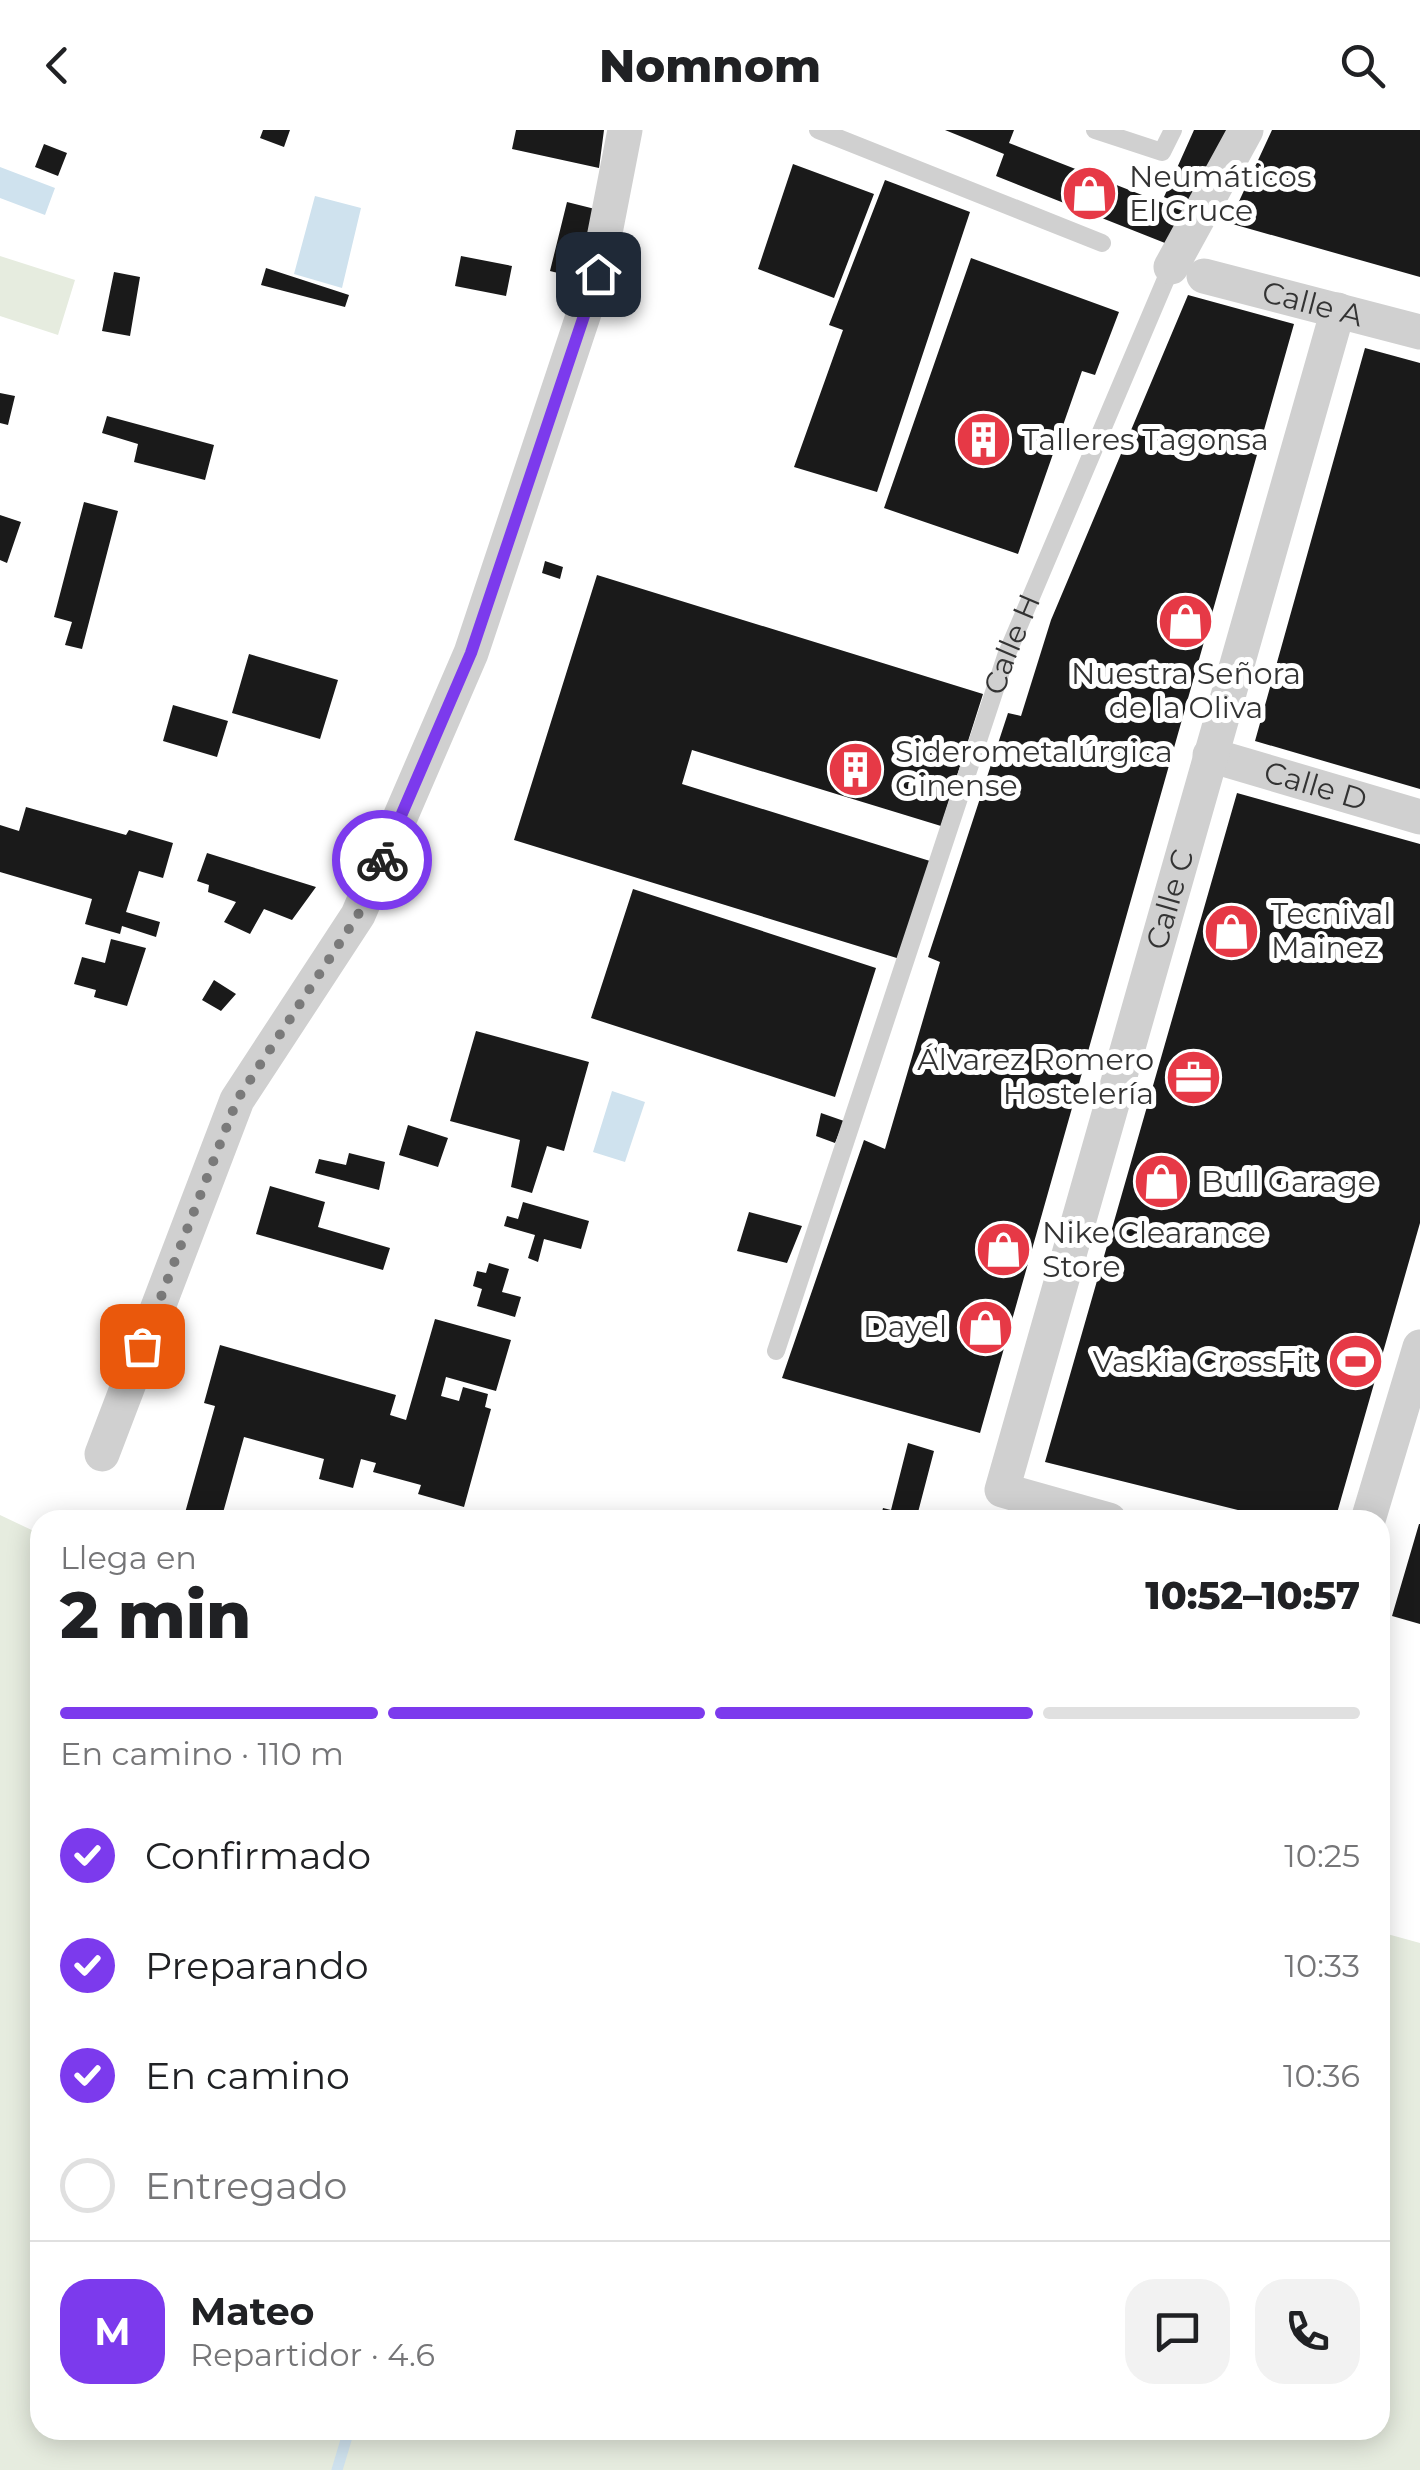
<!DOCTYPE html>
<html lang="es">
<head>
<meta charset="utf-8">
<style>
	:root { --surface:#fff; --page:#f2f2f2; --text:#202124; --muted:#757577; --line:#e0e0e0; --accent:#7c3aed }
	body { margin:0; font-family:Montserrat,sans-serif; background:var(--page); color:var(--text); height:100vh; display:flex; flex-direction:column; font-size:38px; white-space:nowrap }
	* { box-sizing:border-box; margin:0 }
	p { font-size:32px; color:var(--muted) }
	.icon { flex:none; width:55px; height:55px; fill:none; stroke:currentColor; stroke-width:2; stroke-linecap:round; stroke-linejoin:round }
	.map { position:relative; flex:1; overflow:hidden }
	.details { position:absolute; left:30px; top:1380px; width:1360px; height:930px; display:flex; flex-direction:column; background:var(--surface); border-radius:30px; box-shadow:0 5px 25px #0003 }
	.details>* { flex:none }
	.pin { position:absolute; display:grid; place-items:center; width:85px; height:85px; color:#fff; margin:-42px; border-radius:20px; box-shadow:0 5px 15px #0006 }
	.courier { position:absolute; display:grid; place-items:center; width:100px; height:100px; margin:-50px; border:8px solid #7c3aed; border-radius:50%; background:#fff; color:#222; box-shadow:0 2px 12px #0007 }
	.overview em { font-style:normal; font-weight:800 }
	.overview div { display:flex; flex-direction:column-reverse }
	.overview { display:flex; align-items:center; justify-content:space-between; height:170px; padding:0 30px }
	h1 { font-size:65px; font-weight:800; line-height:75px }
	.bar { display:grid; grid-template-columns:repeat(4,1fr); gap:15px 10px; align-content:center; height:120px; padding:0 30px }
	.bar i { height:12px; border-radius:8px; background:var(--line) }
	.bar .current { background:var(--accent) }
	.bar p { grid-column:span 4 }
	.line { display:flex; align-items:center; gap:25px; padding:0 30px; border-top:2px solid var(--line) }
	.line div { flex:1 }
	.round { display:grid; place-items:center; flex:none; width:105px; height:105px; border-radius:30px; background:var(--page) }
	ol { padding:0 30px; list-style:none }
	li { display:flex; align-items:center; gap:30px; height:110px }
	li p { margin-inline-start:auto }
	li .icon { padding:10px; border-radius:50%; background:var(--accent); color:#fff; stroke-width:4 }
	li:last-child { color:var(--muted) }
	li i { width:55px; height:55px; border:5px solid var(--line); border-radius:50% }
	header { display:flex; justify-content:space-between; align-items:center; height:130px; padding:0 30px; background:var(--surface); font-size:45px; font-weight:800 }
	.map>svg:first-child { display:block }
	.green { fill:#e6ecdf }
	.water { fill:#cfe2ee }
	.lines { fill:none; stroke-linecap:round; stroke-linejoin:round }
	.stream { stroke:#cfe2ee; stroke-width:11 }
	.building { fill:#1a1a1a }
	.service { stroke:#d0d0d0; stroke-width:18 }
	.minor { stroke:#d0d0d0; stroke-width:35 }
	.done { stroke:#7a7a7a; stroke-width:10; stroke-dasharray:0 18 }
	.route { stroke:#7c3aed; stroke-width:12 }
	.labels { text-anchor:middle; stroke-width:10; stroke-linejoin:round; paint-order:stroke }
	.poi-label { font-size:30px; fill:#333; stroke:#fff; text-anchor:start }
	.street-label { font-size:30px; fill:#333; stroke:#fff }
</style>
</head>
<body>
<header><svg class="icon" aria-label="back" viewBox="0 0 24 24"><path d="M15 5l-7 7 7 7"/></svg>Nomnom<svg class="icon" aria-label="search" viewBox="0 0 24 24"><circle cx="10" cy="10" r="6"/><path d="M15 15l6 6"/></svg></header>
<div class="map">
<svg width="1420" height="2340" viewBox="0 0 1420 2340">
	<rect width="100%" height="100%" fill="#fff"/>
	<!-- green -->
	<path class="green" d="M 0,126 L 75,150 L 58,205 L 0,186 Z
		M 0,1385 L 40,1404 L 40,2300 L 1380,2300 L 1380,1802 L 1420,1813 L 1420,2340 L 0,2340 Z"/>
	<!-- water -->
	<path class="water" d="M 0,37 L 55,58 L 45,85 L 0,68 Z
		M 315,66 L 361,78 L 342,158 L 294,144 Z
		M 612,961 L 645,972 L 625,1032 L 593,1022 Z"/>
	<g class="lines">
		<!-- stream -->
		<path class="stream" d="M 337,2340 L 349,2300"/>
	</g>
	<!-- building -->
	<path class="building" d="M 263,0 L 290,0 L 284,17 L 260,8 Z
		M 516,0 L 604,0 L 599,38 L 512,19 Z
		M 945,0 L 1014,0 L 1009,13 L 1183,81 L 1170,115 L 996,46 L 1004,24 Z
		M 1194,0 L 1232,0 L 1196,81 L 1164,67 Z
		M 1272,0 L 1420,0 L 1420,147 L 1229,93 Z
		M 44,14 L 67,23 L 58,46 L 35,37 Z
		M 793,34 L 874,64 L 834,168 L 758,139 Z
		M 885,50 L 970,82 L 877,362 L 794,337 L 843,200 L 829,195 Z
		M 567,72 L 595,79 L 586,142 L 568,138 L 566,145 L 550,141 Z
		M 461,126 L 512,136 L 506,166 L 455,156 Z
		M 971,128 L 1119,182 L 1095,245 L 1082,241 L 1018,424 L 884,378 Z
		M 266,138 L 349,165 L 345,177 L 261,155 Z
		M 114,142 L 140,147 L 130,206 L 102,201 Z
		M 1188,165 L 1294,194 L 980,1303 L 782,1248 L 864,1010 L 885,1019 L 940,832 L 928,827 L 1008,583 L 1021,586 L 1051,490 Z
		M 1365,218 L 1420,233 L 1420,659 L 1255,611 Z
		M 0,263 L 15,266 L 8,295 L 0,293 Z
		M 107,286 L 214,315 L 205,350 L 134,332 L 138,314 L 102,303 Z
		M 84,372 L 118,381 L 82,519 L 65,515 L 72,492 L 54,487 Z
		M 0,385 L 21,392 L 7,433 L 0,430 Z
		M 545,431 L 563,437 L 560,449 L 542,443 Z
		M 597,445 L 983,564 L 941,696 L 692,620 L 682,654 L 930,731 L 900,829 L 514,710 Z
		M 249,524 L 338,550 L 320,609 L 232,583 Z
		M 173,575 L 228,591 L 217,627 L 163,611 Z
		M 1237,663 L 1420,714 L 1420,1093 L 1335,1390 L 1278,1390 L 1045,1332 Z
		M 26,677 L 126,705 L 129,700 L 173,713 L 163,748 L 139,741 L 126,782 L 160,792 L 156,807 L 122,796 L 120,804 L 85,794 L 92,769 L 0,742 L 0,695 L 19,701 Z
		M 207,723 L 316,757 L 292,790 L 264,779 L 250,804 L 224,792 L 236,772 L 208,762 L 209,755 L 197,751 Z
		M 633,759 L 876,838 L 835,967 L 591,888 Z
		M 111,809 L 146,818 L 127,876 L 94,867 L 96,860 L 74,854 L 82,827 L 105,833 Z
		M 214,850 L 236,864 L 221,881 L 202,870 Z
		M 476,901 L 589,932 L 564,1021 L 547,1016 L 532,1063 L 511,1057 L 520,1010 L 450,991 Z
		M 821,983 L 844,991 L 835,1013 L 816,1006 Z
		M 408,995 L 448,1008 L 438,1037 L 399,1025 Z
		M 349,1023 L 385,1032 L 379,1060 L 315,1043 L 319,1029 L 346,1035 Z
		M 270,1056 L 325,1072 L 318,1097 L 390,1118 L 383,1140 L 256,1104 Z
		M 523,1072 L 589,1091 L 581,1119 L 544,1109 L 538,1132 L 528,1128 L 535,1105 L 504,1096 L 507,1086 L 518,1089 Z
		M 749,1082 L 802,1096 L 787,1133 L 737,1121 Z
		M 489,1133 L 509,1139 L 502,1162 L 521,1167 L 515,1187 L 477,1176 L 482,1159 L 473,1156 L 477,1141 L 486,1143 Z
		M 435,1189 L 511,1210 L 496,1261 L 446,1247 L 441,1266 L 459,1271 L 463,1257 L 488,1264 L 485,1277 L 491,1279 L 464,1377 L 418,1364 L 421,1355 L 373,1342 L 376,1333 L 361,1329 L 353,1358 L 319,1349 L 324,1329 L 244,1307 L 221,1390 L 183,1390 L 215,1276 L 204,1273 L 220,1215 L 396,1265 L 390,1285 L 406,1290 Z
		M 908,1313 L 934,1321 L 916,1390 L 880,1390 L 883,1378 L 891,1380 Z
		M 939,1382 L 963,1389 L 963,1390 L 937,1390 Z
		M 1419,1394 L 1420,1394 L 1420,1494 L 1392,1486 Z"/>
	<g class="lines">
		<!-- service -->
		<g class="service">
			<path d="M 818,0 L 1102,113"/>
			<path d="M 1095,0 L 1162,22 L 1173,0"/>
			<path id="s1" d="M 776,1221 L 1006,526 L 1171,137"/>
		</g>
		<!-- minor -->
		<g class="minor">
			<path d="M 1171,137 L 1246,0"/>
			<path id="s2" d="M 1204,146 L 1420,202"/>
			<path id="s3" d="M 1210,625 L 1420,687"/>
			<path d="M 102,1324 L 237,970 L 358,785 L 471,523 L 597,144 L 625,0"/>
			<path id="s4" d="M 1109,1390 L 1002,1360 L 1338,180"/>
			<path d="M 1368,1390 L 1420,1217"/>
		</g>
	</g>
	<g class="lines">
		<!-- done -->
		<path class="done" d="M 142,1216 L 237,970 L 358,785 L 382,730"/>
		<!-- route -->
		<path class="route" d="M 382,730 L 471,523 L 598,144"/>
	</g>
	<!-- icons -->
	<defs>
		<symbol id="shop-disc" viewBox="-11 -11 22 22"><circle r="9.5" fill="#e63946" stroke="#fff"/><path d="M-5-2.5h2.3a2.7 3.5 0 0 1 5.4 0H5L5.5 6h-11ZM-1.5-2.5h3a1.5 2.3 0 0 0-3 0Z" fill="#fff"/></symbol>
		<symbol id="building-disc" viewBox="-11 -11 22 22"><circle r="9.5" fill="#e63946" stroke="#fff"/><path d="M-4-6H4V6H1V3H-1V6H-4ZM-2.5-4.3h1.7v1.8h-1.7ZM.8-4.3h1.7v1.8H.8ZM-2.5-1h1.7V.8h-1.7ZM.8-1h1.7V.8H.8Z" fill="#fff"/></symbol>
		<symbol id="office-disc" viewBox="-11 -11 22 22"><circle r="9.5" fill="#e63946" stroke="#fff"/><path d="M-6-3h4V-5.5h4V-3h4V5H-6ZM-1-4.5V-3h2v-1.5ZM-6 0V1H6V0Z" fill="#fff"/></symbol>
		<symbol id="stadium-disc" viewBox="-11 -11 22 22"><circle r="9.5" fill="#e63946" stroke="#fff"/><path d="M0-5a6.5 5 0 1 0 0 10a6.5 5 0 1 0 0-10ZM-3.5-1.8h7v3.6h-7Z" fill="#fff"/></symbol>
	</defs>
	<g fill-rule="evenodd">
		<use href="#shop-disc" x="1058" y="32" width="63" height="63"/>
		<use href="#building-disc" x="952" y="278" width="63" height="63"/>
		<use href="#shop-disc" x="1154" y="460" width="63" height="63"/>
		<use href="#building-disc" x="824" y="608" width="63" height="63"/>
		<use href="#shop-disc" x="1200" y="770" width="63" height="63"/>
		<use href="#office-disc" x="1162" y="916" width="63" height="63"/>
		<use href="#shop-disc" x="1130" y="1020" width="63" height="63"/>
		<use href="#shop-disc" x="972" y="1088" width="63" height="63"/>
		<use href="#shop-disc" x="954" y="1166" width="63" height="63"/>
		<use href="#stadium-disc" x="1324" y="1200" width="63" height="63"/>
	</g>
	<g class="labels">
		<!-- poi labels -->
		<g class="poi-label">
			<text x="1129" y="57">Neumáticos<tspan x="1129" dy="34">El Cruce</tspan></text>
			<text x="1022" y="320">Talleres Tagonsa</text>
			<text x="1186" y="554" text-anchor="middle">Nuestra Señora<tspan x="1186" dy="34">de la Oliva</tspan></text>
			<text x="895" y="632">Siderometalúrgica<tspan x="895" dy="34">Ginense</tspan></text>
			<text x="1271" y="794">Tecnival<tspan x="1271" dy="34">Mainez</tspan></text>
			<text x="1154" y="940" text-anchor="end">Álvarez Romero<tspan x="1154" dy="34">Hostelería</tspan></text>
			<text x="1201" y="1062">Bull Garage</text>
			<text x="1042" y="1113">Nike Clearance<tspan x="1042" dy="34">Store</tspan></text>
			<text x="947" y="1207" text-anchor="end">Dayel</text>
			<text x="1316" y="1242" text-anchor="end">Vaskia CrossFit</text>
		</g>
		<!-- street labels -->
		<g class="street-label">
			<text dy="10" stroke="none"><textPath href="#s2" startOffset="112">Calle A</textPath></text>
			<text dy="10" stroke="none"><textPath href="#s1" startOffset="745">Calle H</textPath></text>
			<text dy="10" stroke="none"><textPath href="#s3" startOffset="110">Calle D</textPath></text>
			<text dy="10" stroke="none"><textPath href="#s4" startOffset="725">Calle C</textPath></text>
		</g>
	</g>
</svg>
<div class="pin" style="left:142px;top:1216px;background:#ea580c"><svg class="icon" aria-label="bag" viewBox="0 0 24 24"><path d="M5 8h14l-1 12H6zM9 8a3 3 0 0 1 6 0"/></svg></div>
<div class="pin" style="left:598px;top:144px;background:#1f2937"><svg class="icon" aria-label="home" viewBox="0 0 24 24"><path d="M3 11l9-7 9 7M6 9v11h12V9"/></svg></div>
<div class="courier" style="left:382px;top:730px"><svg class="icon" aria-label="bike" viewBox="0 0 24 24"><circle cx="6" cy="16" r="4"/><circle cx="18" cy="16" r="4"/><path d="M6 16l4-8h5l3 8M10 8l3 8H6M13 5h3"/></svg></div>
<section class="details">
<div class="overview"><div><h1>2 min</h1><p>Llega en</p></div><em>10:52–10:57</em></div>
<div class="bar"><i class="current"></i><i class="current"></i><i class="current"></i><i></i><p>En camino · 110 m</p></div>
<ol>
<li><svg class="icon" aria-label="check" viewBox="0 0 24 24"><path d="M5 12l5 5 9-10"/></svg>Confirmado<p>10:25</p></li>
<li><svg class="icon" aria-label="check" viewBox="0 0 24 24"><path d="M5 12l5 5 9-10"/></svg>Preparando<p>10:33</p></li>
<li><svg class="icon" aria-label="check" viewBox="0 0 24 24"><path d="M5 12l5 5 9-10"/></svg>En camino<p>10:36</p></li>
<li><i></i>Entregado</li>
</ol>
<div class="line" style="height:180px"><b class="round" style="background:var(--accent);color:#fff">M</b><div><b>Mateo</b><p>Repartidor · 4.6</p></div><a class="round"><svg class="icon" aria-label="chat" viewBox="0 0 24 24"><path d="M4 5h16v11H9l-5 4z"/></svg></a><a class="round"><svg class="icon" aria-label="phone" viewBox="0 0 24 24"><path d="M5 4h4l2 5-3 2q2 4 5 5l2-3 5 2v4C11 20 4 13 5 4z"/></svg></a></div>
</section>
</div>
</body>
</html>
